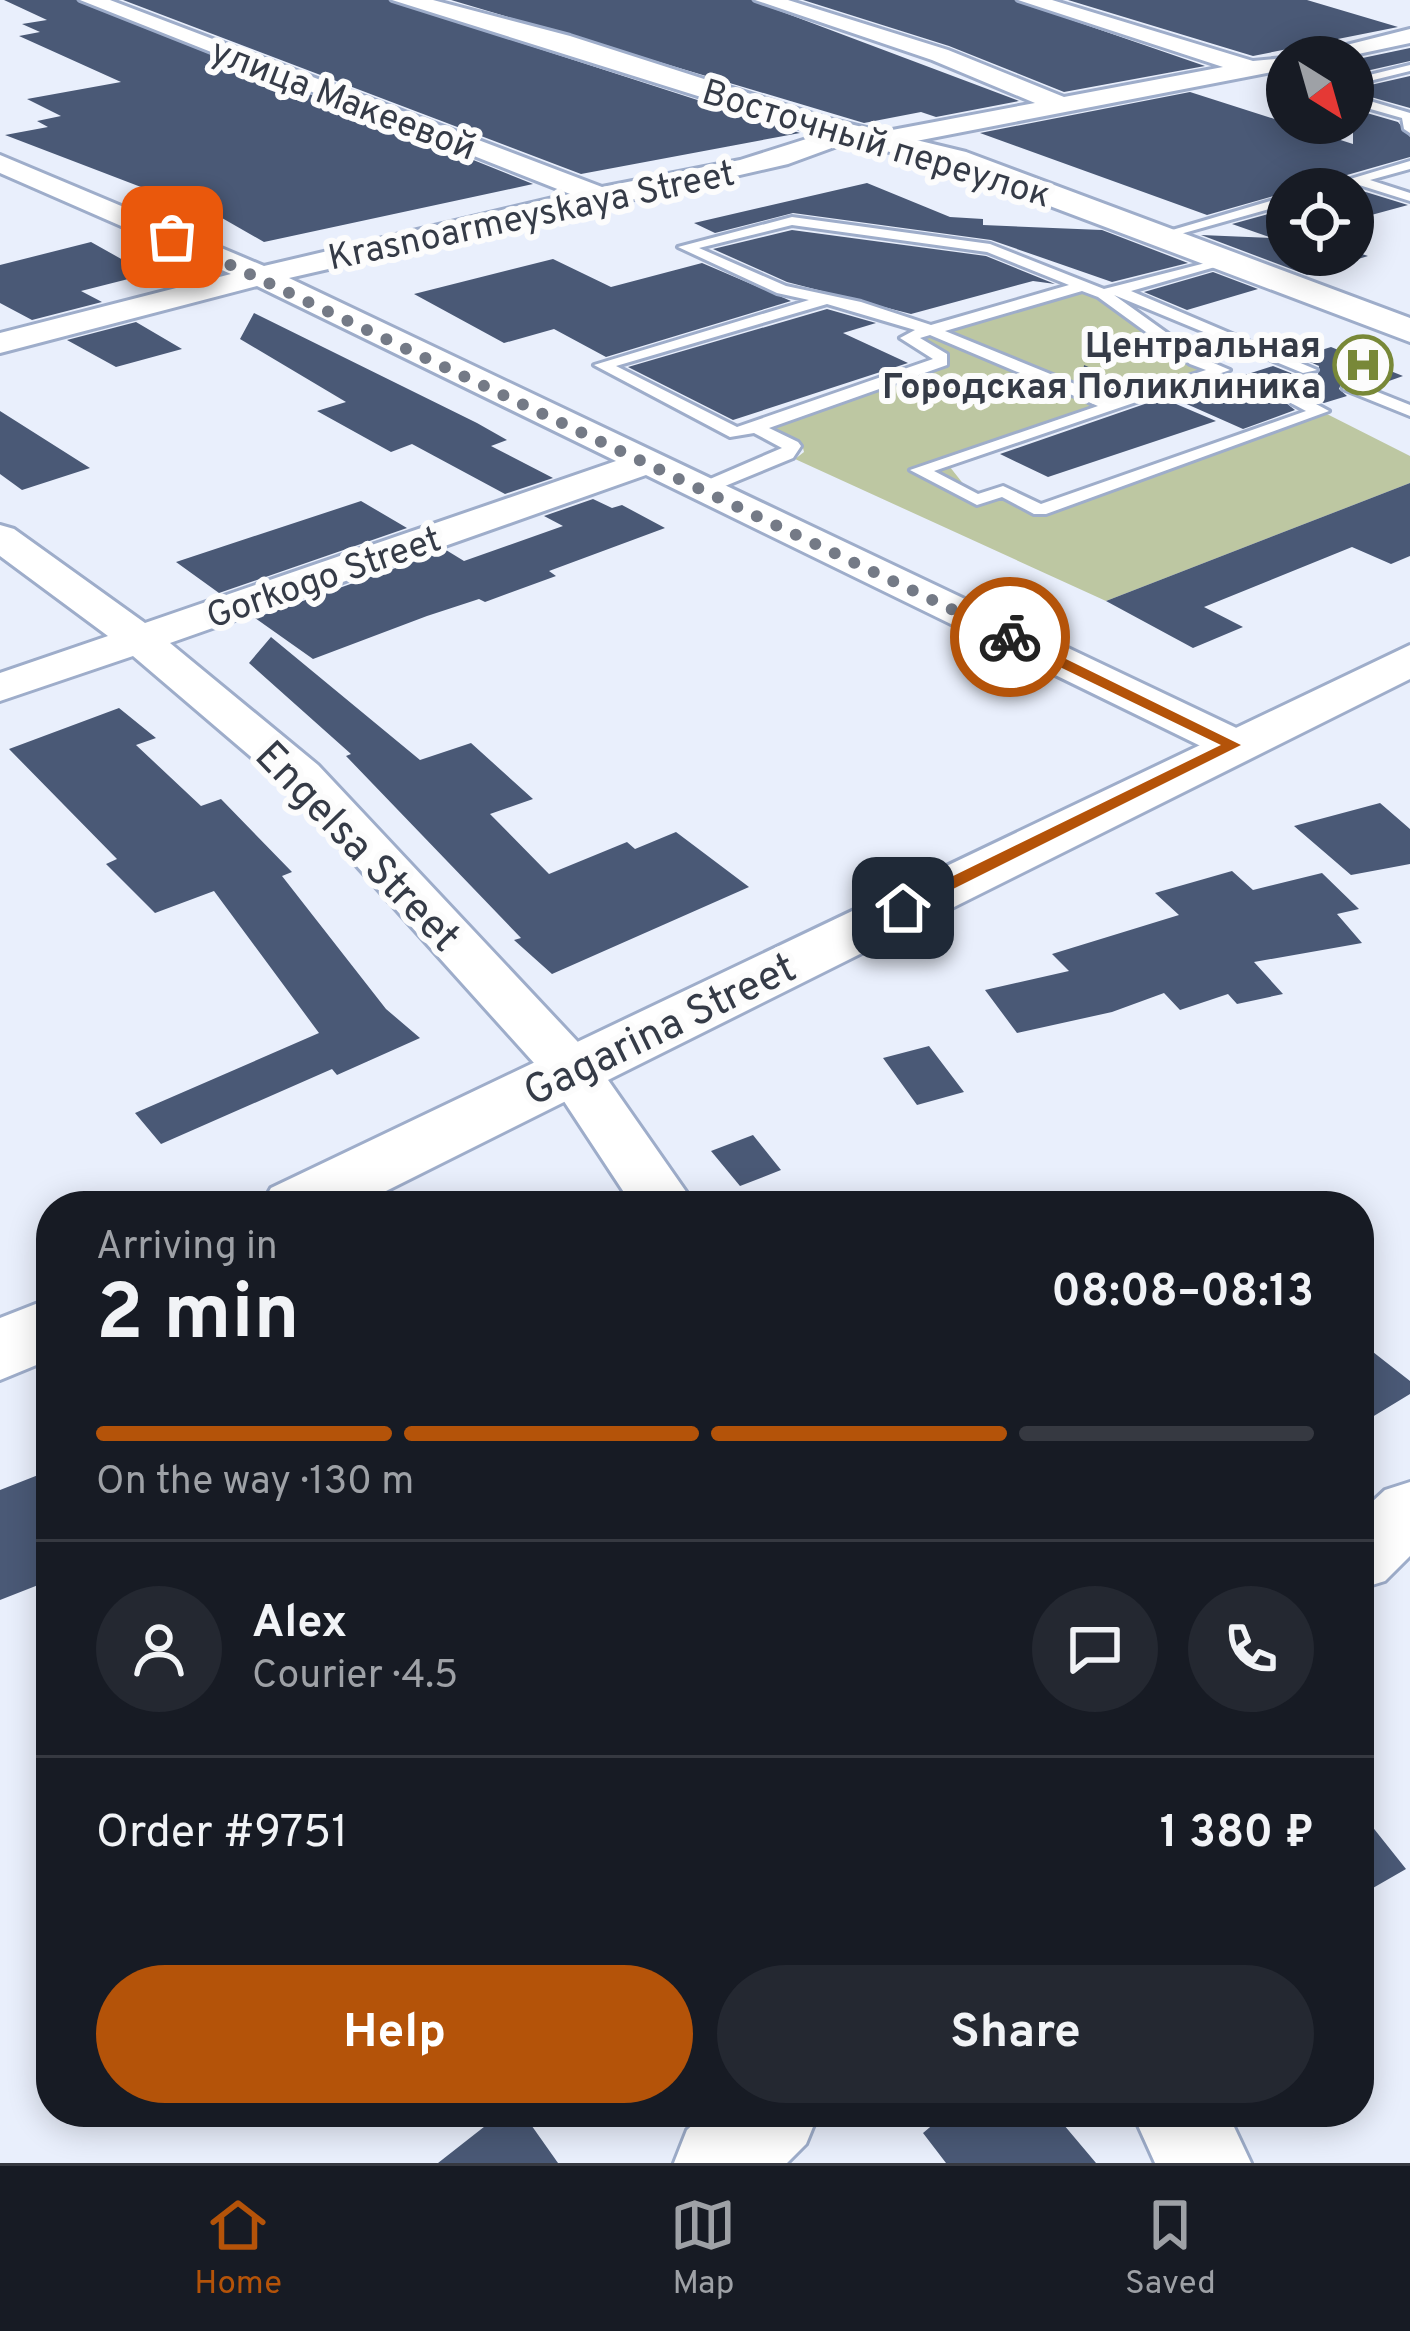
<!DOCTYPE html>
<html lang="en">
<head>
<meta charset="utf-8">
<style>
	:root { --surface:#171b24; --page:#242831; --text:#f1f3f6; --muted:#9ea1a6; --line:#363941; --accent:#b45309 }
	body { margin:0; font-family:Overpass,sans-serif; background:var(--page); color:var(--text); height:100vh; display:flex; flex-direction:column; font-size:45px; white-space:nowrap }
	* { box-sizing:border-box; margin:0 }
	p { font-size:39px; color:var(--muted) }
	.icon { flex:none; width:66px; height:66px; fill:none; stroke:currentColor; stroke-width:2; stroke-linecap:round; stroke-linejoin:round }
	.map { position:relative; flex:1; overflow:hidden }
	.sheet { position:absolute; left:36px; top:1191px; width:1338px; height:936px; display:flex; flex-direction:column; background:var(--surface); border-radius:48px; box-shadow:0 6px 30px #0003 }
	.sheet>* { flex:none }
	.needle { width:78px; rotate:143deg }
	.buttons { position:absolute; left:1266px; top:36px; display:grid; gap:24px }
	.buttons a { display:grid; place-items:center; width:108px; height:108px; border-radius:50%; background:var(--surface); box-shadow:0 6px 30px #0003; font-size:60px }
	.pin { position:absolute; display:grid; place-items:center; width:102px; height:102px; color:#fff; margin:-51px; border-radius:24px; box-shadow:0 6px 18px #0006 }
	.courier { position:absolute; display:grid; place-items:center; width:120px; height:120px; margin:-60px; border:9px solid #b45309; border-radius:50%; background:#fff; color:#222; box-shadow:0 3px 15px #0007 }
	.overview em { font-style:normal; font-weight:700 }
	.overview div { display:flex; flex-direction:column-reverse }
	.overview { display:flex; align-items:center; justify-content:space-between; height:204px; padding:0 60px }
	h1 { font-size:78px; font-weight:700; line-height:90px }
	.bar { display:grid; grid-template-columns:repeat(4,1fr); gap:18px 12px; align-content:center; height:144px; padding:0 60px }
	.bar i { height:15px; border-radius:9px; background:var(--line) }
	.bar .current { background:var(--accent) }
	.bar p { grid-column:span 4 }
	.line { display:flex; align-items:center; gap:30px; padding:0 60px; border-top:3px solid var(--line) }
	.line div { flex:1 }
	.round { display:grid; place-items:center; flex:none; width:126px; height:126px; border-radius:63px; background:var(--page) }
	.primary-button { display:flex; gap:24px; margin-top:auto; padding:24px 60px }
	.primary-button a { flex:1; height:138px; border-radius:72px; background:var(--accent); color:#fff; font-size:48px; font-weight:700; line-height:138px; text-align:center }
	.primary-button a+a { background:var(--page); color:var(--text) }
	.tabs { display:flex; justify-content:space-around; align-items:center; height:168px; border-top:3px solid var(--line); background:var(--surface); font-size:33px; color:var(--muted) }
	.tabs a { display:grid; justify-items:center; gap:6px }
	.tabs .current { color:var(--accent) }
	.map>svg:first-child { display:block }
	.forest { fill:#bdc7a2 }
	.building { fill:#4a5976 }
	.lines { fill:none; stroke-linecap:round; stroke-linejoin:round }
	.lane-casing { stroke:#9eadca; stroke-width:6 }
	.street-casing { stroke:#9eadca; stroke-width:6 }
	.secondary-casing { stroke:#9eadca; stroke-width:6 }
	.lane { fill:#fff; fill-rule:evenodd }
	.street { fill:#fff; fill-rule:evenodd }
	.secondary { fill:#fff; fill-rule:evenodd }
	.route { fill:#b45309 }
	.done { stroke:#747a86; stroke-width:12; stroke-dasharray:0 21.6 }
	.labels { text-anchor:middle; stroke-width:12; stroke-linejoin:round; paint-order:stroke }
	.far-street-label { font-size:36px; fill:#353b47; stroke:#fcfcfc }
	.far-poi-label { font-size:36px; font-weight:bold; fill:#353b47; stroke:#fcfcfc; text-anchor:end }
	.street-label { font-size:42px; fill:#353b47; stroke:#fcfcfc }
</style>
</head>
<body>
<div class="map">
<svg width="1410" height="2163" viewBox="0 0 1410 2163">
	<rect width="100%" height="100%" fill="#e9effc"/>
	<!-- forest -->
	<path class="forest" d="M 1082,286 L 1196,361 L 1222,370 L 946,462 L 976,500 L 1003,491 L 1040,510 L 1321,411 L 1410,456 L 1410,483 L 1106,601 L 795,459 L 804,452 L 802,444 L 765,423 L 941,363 L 908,338 Z"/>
	<!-- building -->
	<path class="building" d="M 4,0 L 76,0 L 533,184 L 264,242 L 222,218 L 5,135 L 48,127 L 37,121 L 61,116 L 27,99 L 121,82 L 19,36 L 40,32 L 22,24 L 47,20 Z
		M 123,0 L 388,0 L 800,133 L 581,174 Z
		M 451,0 L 751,0 L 1019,101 L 936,117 L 921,112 L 864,123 Z
		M 803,0 L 1014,0 L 1205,66 L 1064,92 L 949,46 Z
		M 1068,0 L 1307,0 L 1398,27 L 1253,56 Z
		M 1410,48 L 1410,61 L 1353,74 L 1353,60 Z
		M 1410,76 L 1410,108 L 1353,92 L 1353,89 Z
		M 1190,92 L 1353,144 L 1353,109 L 1398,122 L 1410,137 L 1410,157 L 1207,215 L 980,133 Z
		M 867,183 L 950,217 L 983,219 L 983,225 L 1102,230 L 1188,263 L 1112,282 L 991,240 L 793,213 L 715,233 L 694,223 Z
		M 1352,189 L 1356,189 L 1408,205 L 1353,220 Z
		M 1287,209 L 1287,255 L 1353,251 L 1368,256 L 1307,275 L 1201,235 L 1272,238 L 1232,224 Z
		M 792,230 L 986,256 L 1055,284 L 1033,281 L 911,314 L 787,282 L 713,249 Z
		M 91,242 L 148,274 L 81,291 L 102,302 L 32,320 L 0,303 L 0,265 Z
		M 553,259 L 611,287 L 702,263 L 791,301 L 606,357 L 554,329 L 504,343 L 414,294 Z
		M 1213,272 L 1258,289 L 1187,310 L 1144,292 Z
		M 827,309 L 876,323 L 843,333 L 908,363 L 733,420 L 628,367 Z
		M 254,313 L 477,423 L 507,440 L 491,446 L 553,478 L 505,494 L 412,444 L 391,452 L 317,411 L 346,402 L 240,339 Z
		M 136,322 L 182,349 L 116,367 L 67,340 Z
		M 1331,347 L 1403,376 L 1375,386 L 1343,379 L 1339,389 L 1347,396 L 1324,403 L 1291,392 L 1286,403 L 1295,410 L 1243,429 L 1173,398 L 1273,366 L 1301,377 L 1318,374 L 1319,366 L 1299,357 Z
		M 1084,365 L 1137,388 L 1114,395 L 1082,382 Z
		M 1162,398 L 1216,421 L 1048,477 L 1000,454 Z
		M 0,411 L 90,468 L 22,490 L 0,474 Z
		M 1410,483 L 1410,556 L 1391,564 L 1352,547 L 1204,607 L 1243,627 L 1193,648 L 1106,601 Z
		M 593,499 L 612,508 L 622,505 L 665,528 L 549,571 L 556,576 L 485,602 L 479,599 L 427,616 L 313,659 L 255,618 L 446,550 L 464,561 L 563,526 L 544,516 Z
		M 361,501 L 407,528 L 219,593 L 176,562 Z
		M 271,637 L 420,760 L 471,743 L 533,799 L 490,814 L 549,874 L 627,842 L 635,849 L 676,832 L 749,887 L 552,974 L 514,940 L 521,938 L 346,756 L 351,754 L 249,663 Z
		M 119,708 L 156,738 L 136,745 L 201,806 L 221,799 L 292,872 L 282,876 L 386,1009 L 420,1038 L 337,1075 L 332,1069 L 161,1144 L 135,1113 L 319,1033 L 214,891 L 155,913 L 106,864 L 117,859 L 9,749 Z
		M 1380,803 L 1410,829 L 1410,864 L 1351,875 L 1294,826 Z
		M 1232,871 L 1253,890 L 1322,873 L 1359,909 L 1337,914 L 1362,943 L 1254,962 L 1283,994 L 1237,1004 L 1228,994 L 1180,1010 L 1164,993 L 1112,1012 L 1017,1033 L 985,990 L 1069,971 L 1052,954 L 1179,915 L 1155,893 Z
		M 929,1046 L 964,1092 L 917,1105 L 883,1058 Z
		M 753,1135 L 781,1170 L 740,1186 L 711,1151 Z
		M 1359,1341 L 1410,1381 L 1410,1394 L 1359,1425 Z
		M 51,1470 L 51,1580 L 0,1600 L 0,1490 Z
		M 1359,1810 L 1406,1869 L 1359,1896 Z
		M 503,2112 L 522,2112 L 558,2163 L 438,2163 Z
		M 948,2112 L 1053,2112 L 1096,2163 L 946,2163 L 923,2133 Z"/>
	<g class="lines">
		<defs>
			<path id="lane" d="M 1410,65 L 1410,71 L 1353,85 L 1353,79 Z
				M 1353,96 L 1410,113 L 1410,133 L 1404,129 L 1402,118 L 1353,104 Z
				M 1410,161 L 1410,169 L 1370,180 L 1410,193 L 1410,201 L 1356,184 L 1317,189 Z
				M 1287,196 L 1287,204 L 1159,240 L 1152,236 Z
				M 792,217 L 990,244 L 1104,289 L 1229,257 L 1229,263 L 1131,291 L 1317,370 L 1303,373 L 1114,295 L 1202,358 L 1230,370 L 934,471 L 978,494 L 1003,486 L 1041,504 L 1306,411 L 1291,403 L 1291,397 L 1303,397 L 1329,411 L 1046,514 L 1034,514 L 1002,497 L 977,505 L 910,470 L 1098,406 L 930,335 L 920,338 L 947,354 L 947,365 L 769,428 L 798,442 L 801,446 L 793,458 L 708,493 L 696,493 L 696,485 L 782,448 L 754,433 L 730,437 L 594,365 L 809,300 L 777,293 L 678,247 ZM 792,225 L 987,252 L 1069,285 L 931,325 L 861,302 L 786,286 L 699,248 ZM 1082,291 L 1098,297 L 1190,364 L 1206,370 L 1114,400 L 945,331 ZM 827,304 L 915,330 L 900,338 L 933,359 L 737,427 L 616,366 Z
				M 1343,383 L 1355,383 L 1410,405 L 1410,416 L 1343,389 Z"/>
			<path id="street" d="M 80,0 L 110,0 L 602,187 L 740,160 L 841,128 L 859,128 L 859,138 L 788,164 L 289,278 L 1249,734 L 1256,744 L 1249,754 L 1217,754 L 646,475 L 170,643 L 318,765 L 592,1057 L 696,1206 L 633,1206 L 552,1083 L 284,785 L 133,656 L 0,701 L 0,673 L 108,636 L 0,556 L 0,525 L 14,529 L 145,623 L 616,461 L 257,286 L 0,353 L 0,333 L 231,274 L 0,173 L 0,155 L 264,266 L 570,194 Z
				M 755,0 L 788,0 L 948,50 L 1064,97 L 1223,67 L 1018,0 L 1052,0 L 1253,61 L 1295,57 L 1287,57 L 1287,69 L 880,148 L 867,140 L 871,134 L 1035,103 L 932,60 Z
				M 1410,29 L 1410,43 L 1344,57 L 1299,57 Z
				M 1410,1482 L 1410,1556 L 1385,1581 L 1359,1589 L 1359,1514 L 1385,1490 Z
				M 707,2112 L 819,2112 L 806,2144 L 787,2163 L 674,2163 L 687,2130 Z
				M 1132,2112 L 1227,2112 L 1251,2163 L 1155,2163 Z"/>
			<path id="secondary" d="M 392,0 L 433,0 L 570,36 L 829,119 L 966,152 L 1410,318 L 1410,342 L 944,166 L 809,131 Z
				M 1410,645 L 1410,679 L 356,1206 L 261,1206 L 271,1188 Z
				M 51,1298 L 51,1359 L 0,1380 L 0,1318 Z"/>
		</defs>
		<!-- lane casing -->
		<use href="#lane" class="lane-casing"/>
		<!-- street casing -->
		<use href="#street" class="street-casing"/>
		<!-- secondary casing -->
		<use href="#secondary" class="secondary-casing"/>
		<!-- lane -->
		<use href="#lane" class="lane"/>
		<!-- street -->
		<use href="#street" class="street"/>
		<!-- secondary -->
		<use href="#secondary" class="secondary"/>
	</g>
	<!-- route -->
	<path class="route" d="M 1004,634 L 1015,634 L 1241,745 L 909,911 L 896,911 L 896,904 L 1221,745 L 1004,640 Z"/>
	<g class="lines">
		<!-- done -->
		<path class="done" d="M 172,237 L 1010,637"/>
	</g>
	<!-- icons -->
	<defs>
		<symbol id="hospital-ring" viewBox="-11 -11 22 22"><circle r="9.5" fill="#fcfcfc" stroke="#788838" stroke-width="1.5"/><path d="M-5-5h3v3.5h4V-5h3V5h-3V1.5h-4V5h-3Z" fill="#788838"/></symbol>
	</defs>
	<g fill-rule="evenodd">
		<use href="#hospital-ring" x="1330" y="332" width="66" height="66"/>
	</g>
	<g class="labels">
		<!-- far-street labels -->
		<g class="far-street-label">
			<text transform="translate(344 98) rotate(21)" y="13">улица Макеевой</text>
			<text transform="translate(877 142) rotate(17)" y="13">Восточный переулок</text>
			<text transform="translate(531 214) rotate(-12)" y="13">Krasnoarmeyskaya Street</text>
			<text transform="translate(323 576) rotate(-19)" y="13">Gorkogo Street</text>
		</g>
		<!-- far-poi labels -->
		<g class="far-poi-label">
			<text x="1321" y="357">Центральная<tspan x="1321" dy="41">Городская Поликлиника</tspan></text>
		</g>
		<!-- street labels -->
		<g class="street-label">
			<text transform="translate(359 845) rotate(46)" y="15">Engelsa Street</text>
			<text transform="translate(659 1028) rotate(-26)" y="15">Gagarina Street</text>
		</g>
	</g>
</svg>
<div class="buttons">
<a><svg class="needle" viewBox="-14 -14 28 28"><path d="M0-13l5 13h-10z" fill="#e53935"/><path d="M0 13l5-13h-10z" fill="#9ea1a6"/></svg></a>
<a><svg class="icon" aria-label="locate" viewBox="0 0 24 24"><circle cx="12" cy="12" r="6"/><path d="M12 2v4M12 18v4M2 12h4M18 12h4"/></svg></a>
</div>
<div class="pin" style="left:172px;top:237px;background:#ea580c"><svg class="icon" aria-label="bag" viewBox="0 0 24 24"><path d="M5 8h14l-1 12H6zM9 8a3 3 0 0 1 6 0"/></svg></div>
<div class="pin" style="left:903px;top:908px;background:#1f2937"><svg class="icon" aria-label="home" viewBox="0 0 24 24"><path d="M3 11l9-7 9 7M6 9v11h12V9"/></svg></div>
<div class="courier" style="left:1010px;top:637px"><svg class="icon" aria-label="bike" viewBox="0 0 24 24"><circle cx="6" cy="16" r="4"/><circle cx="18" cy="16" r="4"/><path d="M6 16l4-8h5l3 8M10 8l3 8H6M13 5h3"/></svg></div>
<section class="sheet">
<div class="overview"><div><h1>2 min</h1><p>Arriving in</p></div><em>08:08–08:13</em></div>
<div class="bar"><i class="current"></i><i class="current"></i><i class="current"></i><i></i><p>On the way · 130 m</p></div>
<div class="line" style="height:216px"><a class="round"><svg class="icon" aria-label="person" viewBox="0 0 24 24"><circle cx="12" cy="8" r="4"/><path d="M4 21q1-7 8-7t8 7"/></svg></a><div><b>Alex</b><p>Courier · 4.5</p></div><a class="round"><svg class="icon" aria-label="chat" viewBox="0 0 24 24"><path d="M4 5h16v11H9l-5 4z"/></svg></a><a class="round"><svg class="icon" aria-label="phone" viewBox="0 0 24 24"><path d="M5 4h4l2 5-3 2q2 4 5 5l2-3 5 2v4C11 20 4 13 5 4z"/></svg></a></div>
<div class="line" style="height:156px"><div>Order #9751</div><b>1 380 ₽</b></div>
<div class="primary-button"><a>Help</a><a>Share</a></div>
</section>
</div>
<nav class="tabs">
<a class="current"><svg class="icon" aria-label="home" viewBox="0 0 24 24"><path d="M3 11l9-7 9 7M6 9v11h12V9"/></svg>Home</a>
<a><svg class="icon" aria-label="map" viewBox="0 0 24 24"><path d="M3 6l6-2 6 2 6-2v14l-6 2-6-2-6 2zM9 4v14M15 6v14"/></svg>Map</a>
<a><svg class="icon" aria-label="saved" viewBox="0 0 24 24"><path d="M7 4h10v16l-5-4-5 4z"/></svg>Saved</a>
</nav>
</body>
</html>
